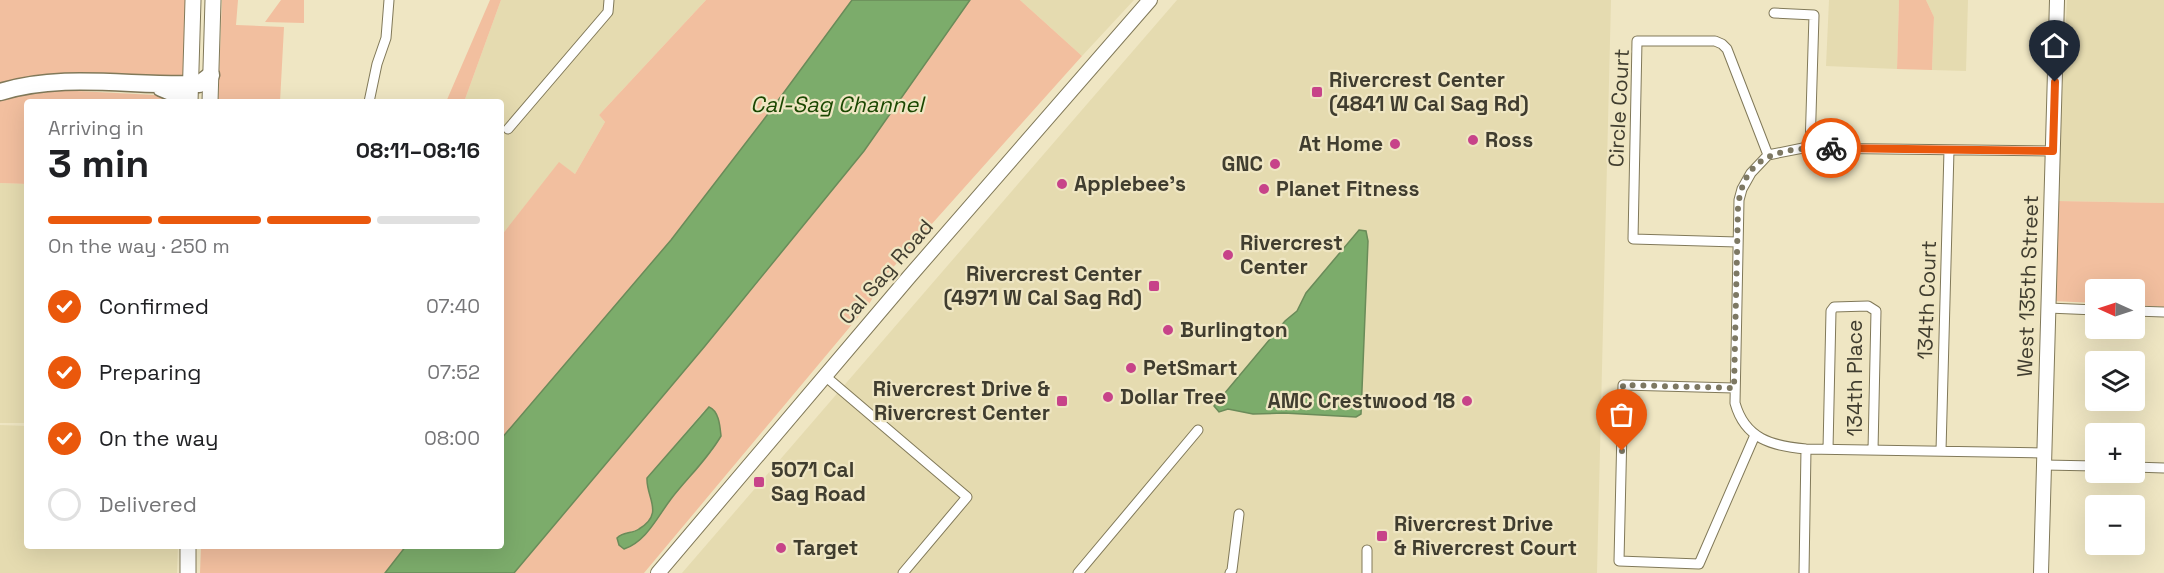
<!DOCTYPE html>
<html lang="en">
<head>
<meta charset="utf-8">
<style>
	:root { --surface:#fff; --page:#f6f6f6; --text:#202124; --muted:#757577; --line:#e0e0e0; --accent:#ea580c }
	body { margin:0; font-family:"Space Grotesk",sans-serif; background:var(--page); color:var(--text); height:100vh; display:flex; flex-direction:column; font-size:22px; white-space:nowrap }
	* { box-sizing:border-box; margin:0 }
	p { font-size:20px; color:var(--muted) }
	.icon { flex:none; width:33px; height:33px; fill:none; stroke:currentColor; stroke-width:2; stroke-linecap:round; stroke-linejoin:round }
	.map { position:relative; flex:1; overflow:hidden }
	.details { position:absolute; left:24px; top:99px; width:480px; height:450px; display:flex; flex-direction:column; background:var(--surface); border-radius:6px; box-shadow:0 6px 24px #0002 }
	.details>* { flex:none }
	.needle { width:39px; rotate:273deg }
	.fabs { position:absolute; left:2085px; top:279px; display:grid; gap:12px }
	.fabs a { display:grid; place-items:center; width:60px; height:60px; border-radius:6px; background:var(--surface); box-shadow:0 6px 24px #0002; font-size:30px }
	.pin { position:absolute; display:grid; place-items:center; width:51px; height:51px; color:#fff; margin:-62px -26px; border-radius:50% 50% 50% 0; rotate:-45deg; box-shadow:0 0 6px #0007 }
	.pin .icon { rotate:45deg }
	.courier { position:absolute; display:grid; place-items:center; width:60px; height:60px; margin:-30px; border:4px solid #ea580c; border-radius:50%; background:#fff; color:#222; box-shadow:0 2px 8px #0007 }
	.summary em { font-style:normal; font-weight:800 }
	.summary div { display:flex; flex-direction:column-reverse }
	.summary { display:flex; align-items:center; justify-content:space-between; height:102px; padding:0 24px }
	h1 { font-size:39px; font-weight:800; line-height:45px }
	.bar { display:grid; grid-template-columns:repeat(4,1fr); gap:9px 6px; align-content:center; height:72px; padding:0 24px }
	.bar i { height:8px; border-radius:4px; background:var(--line) }
	.bar .current { background:var(--accent) }
	.bar p { grid-column:span 4 }
	ol { padding:0 24px; list-style:none }
	li { display:flex; align-items:center; gap:18px; height:66px }
	li p { margin-inline-start:auto }
	li .icon { padding:6px; border-radius:50%; background:var(--accent); color:#fff; stroke-width:4 }
	li:last-child { color:var(--muted) }
	li i { width:33px; height:33px; border:3px solid var(--line); border-radius:50% }
	.map>svg:first-child { display:block }
	.built { fill:#e5dbb0 }
	.green { fill:#f2bf9f; fill-rule:evenodd }
	.water { fill:#7cac6b; stroke:#6a8b59; stroke-width:1.5 }
	.lines { fill:none; stroke-linecap:round; stroke-linejoin:round }
	.street-casing { stroke:#817959; stroke-width:11 }
	.secondary-casing { stroke:#817959; stroke-width:16 }
	.primary-casing { stroke:#817959; stroke-width:17 }
	.highway-casing { stroke:#817959; stroke-width:19 }
	.street { stroke:#fff; stroke-width:9 }
	.secondary { stroke:#fff; stroke-width:14 }
	.primary { stroke:#fff; stroke-width:15 }
	.highway { stroke:#fff; stroke-width:16 }
	.done { stroke:#7d7863; stroke-width:6; stroke-dasharray:0 10.8 }
	.route { stroke:#ea580c; stroke-width:8 }
	.poi-dot { fill:#c74389; stroke:#efe6c3; stroke-width:2 }
	.labels { text-anchor:middle; stroke-width:4.5; stroke-linejoin:round; paint-order:stroke }
	.poi-label { font-size:21px; font-weight:bold; fill:#403d2f; stroke:#efe6c3; text-anchor:start }
	.street-label { font-size:21px; fill:#403d2f; stroke:#efe6c3 }
	.water-label { font-size:22px; font-style:italic; fill:#1a4701; stroke:#efe6c3 }
</style>
</head>
<body>
<div class="map">
<svg width="2164" height="573" viewBox="0 0 2164 573">
	<rect width="100%" height="100%" fill="#efe6c3"/>
	<!-- built -->
	<path class="built" d="M 501,0 L 706,0 L 599,115 L 605,122 L 575,174 L 559,163 L 501,236 L 501,102 L 464,102 Z
		M 1020,0 L 1134,0 L 1082,56 Z
		M 1177,0 L 1611,0 L 1597,573 L 682,573 Z
		M 1829,0 L 1899,0 L 1897,69 L 1826,66 Z
		M 1926,0 L 1968,0 L 1966,71 L 1932,70 L 1934,17 Z
		M 2067,0 L 2164,0 L 2164,203 L 2057,201 Z
		M 0,183 L 27,184 L 27,423 L 0,423 Z
		M 0,425 L 27,426 L 27,546 L 178,546 L 177,573 L 0,573 Z"/>
	<!-- green -->
	<path class="green" d="M 0,0 L 188,0 L 186,76 L 0,87 Z
		M 222,0 L 238,0 L 236,25 L 284,27 L 280,102 L 218,102 Z
		M 281,0 L 304,0 L 304,23 L 265,22 Z
		M 490,0 L 501,0 L 464,102 L 446,102 Z
		M 706,0 L 852,0 L 768,114 L 671,240 L 501,439 L 501,236 L 559,162 L 575,174 L 605,122 L 599,115 Z
		M 970,0 L 1020,0 L 1082,56 L 888,273 L 869,304 L 839,340 L 644,573 L 514,573 L 705,346 L 864,151 ZM 712,408 L 719,425 L 712,451 L 624,549 L 625,533 C 641,531 657,520 653,501 C 652,493 647,487 647,478 L 704,411 Z
		M 1899,0 L 1926,0 L 1934,17 L 1932,70 L 1897,69 Z
		M 58,90 L 174,96 L 180,102 L 27,102 L 27,184 L 0,183 L 0,101 L 34,92 Z
		M 2057,201 L 2164,203 L 2164,307 L 2135,305 L 2134,290 L 2096,290 L 2095,303 L 2053,301 Z
		M 201,546 L 406,546 L 385,573 L 200,573 Z"/>
	<!-- water -->
	<path class="water" d="M 852,0 L 970,0 L 864,151 L 705,346 L 514,573 L 385,573 L 406,546 L 501,546 L 501,439 L 671,240 L 768,114 Z
		M 1359,230 L 1366,231 L 1368,241 L 1361,414 L 1356,417 L 1284,413 L 1253,414 L 1228,409 L 1219,412 L 1214,406 L 1285,321 L 1297,311 L 1306,293 Z
		M 709,407 C 719,411 720,426 721,436 C 707,460 688,477 671,499 C 658,516 646,542 624,549 L 619,545 L 617,538 C 624,531 632,534 639,529 C 665,513 646,498 647,478 Z"/>
	<g class="lines">
		<defs>
			<path id="street" d="M 1774,13 L 1814,15 L 1810,148
				M 369,102 L 377,64 L 386,38 L 389,0
				M 508,129 L 608,12 L 609,0
				M 1737,242 L 1633,239 L 1637,41 L 1715,41 L 1722,44 L 1727,49 L 1768,155
				M 2048,308 L 2096,310
				M 2134,311 L 2164,312
				M 825,376 L 967,497 L 903,573
				M 1734,388 L 1623,385 L 1619,561 L 1699,564 L 1755,435
				M 1828,449 L 1831,311 L 1834,307 L 1868,306 L 1876,311 L 1873,450
				M 1941,451 L 1949,150
				M 2044,453 L 1806,449 C 1772,446 1745,439 1735,403 L 1739,200 L 1742,189 L 1751,173 L 1768,155 L 1803,148 L 2053,151
				M 2044,465 L 2096,466
				M 2134,467 L 2164,468
				M 1078,573 L 1198,430
				M 1230,573 L 1232,570 L 1239,514
				M 1367,573 L 1367,550
				M 1804,573 L 1806,449"/>
			<path id="secondary" d="M 658,573 L 909,277 L 1150,0
				M 2041,573 L 2057,0"/>
			<path id="primary" d="M 190,102 L 193,0
				M 210,102 L 213,0
				M 188,573 L 188,546"/>
			<path id="highway" d="M 161,88 L 180,96 L 184,102
				M 0,92 C 64,72 133,87 199,84 L 211,75"/>
		</defs>
		<!-- street casing -->
		<use href="#street" class="street-casing"/>
		<!-- secondary casing -->
		<use href="#secondary" class="secondary-casing"/>
		<!-- primary casing -->
		<use href="#primary" class="primary-casing"/>
		<!-- highway casing -->
		<use href="#highway" class="highway-casing"/>
		<!-- street -->
		<use href="#street" class="street"/>
		<!-- secondary -->
		<use href="#secondary" class="secondary"/>
		<!-- primary -->
		<use href="#primary" class="primary"/>
		<!-- highway -->
		<use href="#highway" class="highway"/>
	</g>
	<g class="lines">
		<!-- done -->
		<path class="done" d="M 1622,451 L 1623,385 L 1734,388 L 1738,207 C 1744,151 1785,148 1831,148"/>
		<!-- route -->
		<path class="route" d="M 1831,148 L 2053,151 L 2055,82"/>
	</g>
	<!-- markers -->
	<g class="poi-dot">
		<rect x="1311" y="86" width="12" height="12" rx="3"/>
		<circle cx="1473" cy="140" r="6"/>
		<circle cx="1395" cy="144" r="6"/>
		<circle cx="1275" cy="164" r="6"/>
		<circle cx="1062" cy="184" r="6"/>
		<circle cx="1264" cy="189" r="6"/>
		<circle cx="1228" cy="255" r="6"/>
		<rect x="1148" y="280" width="12" height="12" rx="3"/>
		<circle cx="1168" cy="330" r="6"/>
		<circle cx="1131" cy="368" r="6"/>
		<circle cx="1108" cy="397" r="6"/>
		<rect x="1056" y="395" width="12" height="12" rx="3"/>
		<circle cx="1467" cy="401" r="6"/>
		<rect x="753" y="476" width="12" height="12" rx="3"/>
		<rect x="1376" y="530" width="12" height="12" rx="3"/>
		<circle cx="781" cy="548" r="6"/>
	</g>
	<g class="labels">
		<!-- poi labels -->
		<g class="poi-label">
			<text x="1329" y="87">Rivercrest Center<tspan x="1329" dy="24">(4841 W Cal Sag Rd)</tspan></text>
			<text x="1485" y="147">Ross</text>
			<text x="1383" y="151" text-anchor="end">At Home</text>
			<text x="1263" y="171" text-anchor="end">GNC</text>
			<text x="1074" y="191">Applebee's</text>
			<text x="1276" y="196">Planet Fitness</text>
			<text x="1240" y="250">Rivercrest<tspan x="1240" dy="24">Center</tspan></text>
			<text x="1142" y="281" text-anchor="end">Rivercrest Center<tspan x="1142" dy="24">(4971 W Cal Sag Rd)</tspan></text>
			<text x="1180" y="337">Burlington</text>
			<text x="1143" y="375">PetSmart</text>
			<text x="1050" y="396" text-anchor="end">Rivercrest Drive &amp;<tspan x="1050" dy="24">Rivercrest Center</tspan></text>
			<text x="1120" y="404">Dollar Tree</text>
			<text x="1455" y="408" text-anchor="end">AMC Crestwood 18</text>
			<text x="771" y="477">5071 Cal<tspan x="771" dy="24">Sag Road</tspan></text>
			<text x="1394" y="531">Rivercrest Drive<tspan x="1394" dy="24">&amp; Rivercrest Court</tspan></text>
			<text x="793" y="555">Target</text>
		</g>
		<!-- street labels -->
		<g class="street-label">
			<text transform="translate(1619 108) rotate(-87)" y="7">Circle Court</text>
			<text transform="translate(886 272) rotate(-49)" y="7">Cal Sag Road</text>
			<text transform="translate(2028 286) rotate(-88)" y="7">West 135th Street</text>
			<text transform="translate(1927 300) rotate(-88)" y="7">134th Court</text>
			<text transform="translate(1855 378) rotate(-90)" y="7">134th Place</text>
		</g>
		<!-- water labels -->
		<g class="water-label">
			<text x="837" y="112">Cal-Sag Channel</text>
		</g>
	</g>
</svg>
<div class="fabs">
<a><svg class="needle" viewBox="-14 -14 28 28"><path d="M0-13l5 13h-10z" fill="#e53935"/><path d="M0 13l5-13h-10z" fill="#757577"/></svg></a>
<a><svg class="icon" aria-label="layers" viewBox="0 0 24 24"><path d="M12 4l9 5-9 5-9-5zM3 14l9 5 9-5"/></svg></a>
<a>+</a>
<a>−</a>
</div>
<div class="pin" style="left:1622px;top:451px;background:#ea580c"><svg class="icon" aria-label="bag" viewBox="0 0 24 24"><path d="M5 8h14l-1 12H6zM9 8a3 3 0 0 1 6 0"/></svg></div>
<div class="pin" style="left:2055px;top:82px;background:#1f2937"><svg class="icon" aria-label="home" viewBox="0 0 24 24"><path d="M3 11l9-7 9 7M6 9v11h12V9"/></svg></div>
<div class="courier" style="left:1831px;top:148px"><svg class="icon" aria-label="bike" viewBox="0 0 24 24"><circle cx="6" cy="16" r="4"/><circle cx="18" cy="16" r="4"/><path d="M6 16l4-8h5l3 8M10 8l3 8H6M13 5h3"/></svg></div>
<section class="details">
<div class="summary"><div><h1>3 min</h1><p>Arriving in</p></div><em>08:11–08:16</em></div>
<div class="bar"><i class="current"></i><i class="current"></i><i class="current"></i><i></i><p>On the way · 250 m</p></div>
<ol>
<li><svg class="icon" aria-label="check" viewBox="0 0 24 24"><path d="M5 12l5 5 9-10"/></svg>Confirmed<p>07:40</p></li>
<li><svg class="icon" aria-label="check" viewBox="0 0 24 24"><path d="M5 12l5 5 9-10"/></svg>Preparing<p>07:52</p></li>
<li><svg class="icon" aria-label="check" viewBox="0 0 24 24"><path d="M5 12l5 5 9-10"/></svg>On the way<p>08:00</p></li>
<li><i></i>Delivered</li>
</ol>
</section>
</div>
</body>
</html>
